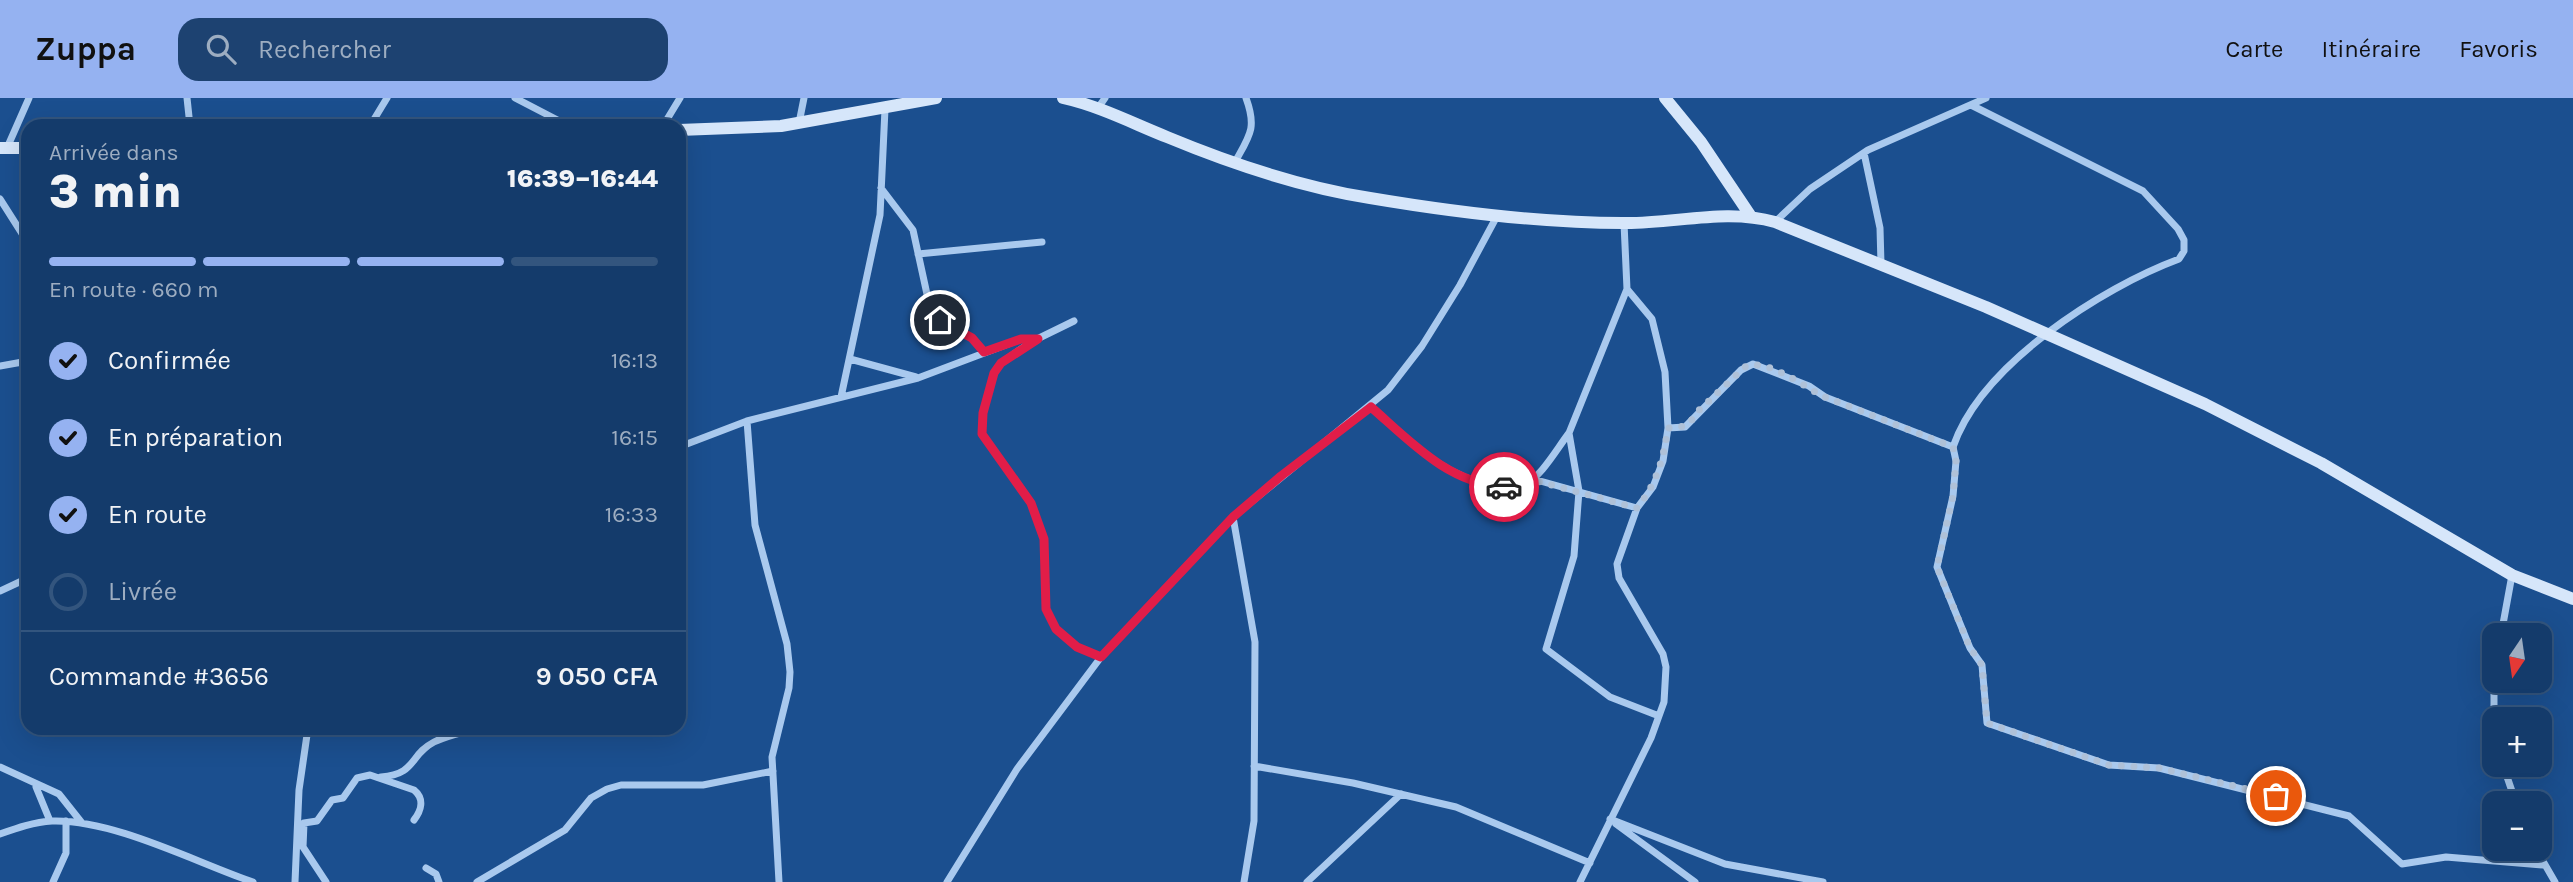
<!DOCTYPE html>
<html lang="fr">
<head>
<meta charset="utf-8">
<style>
	:root { --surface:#143b6b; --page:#1d4271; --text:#f1f3f6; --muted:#9dadc1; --line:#33557e; --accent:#95b2f1 }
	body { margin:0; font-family:Karla,sans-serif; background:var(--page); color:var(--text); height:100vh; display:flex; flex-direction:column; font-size:26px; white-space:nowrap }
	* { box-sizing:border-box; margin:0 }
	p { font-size:23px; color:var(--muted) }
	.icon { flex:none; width:38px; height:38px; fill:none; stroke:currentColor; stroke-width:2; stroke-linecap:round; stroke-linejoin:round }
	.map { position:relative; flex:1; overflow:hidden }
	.details { position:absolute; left:21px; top:21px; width:665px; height:616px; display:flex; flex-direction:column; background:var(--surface); border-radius:21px; box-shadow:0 7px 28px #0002,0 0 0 2px var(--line) }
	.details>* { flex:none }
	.needle { width:46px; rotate:193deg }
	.buttons { position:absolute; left:2482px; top:525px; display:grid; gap:14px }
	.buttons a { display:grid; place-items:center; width:70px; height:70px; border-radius:14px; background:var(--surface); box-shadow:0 7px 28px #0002,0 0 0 2px var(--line); font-size:35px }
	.pin { position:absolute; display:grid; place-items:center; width:60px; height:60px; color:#fff; margin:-30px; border:4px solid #fff; border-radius:50%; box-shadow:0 2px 7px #0007 }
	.courier { position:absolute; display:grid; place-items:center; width:70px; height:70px; margin:-35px; border:5px solid #e11d48; border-radius:50%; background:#fff; color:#222; box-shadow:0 2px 9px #0007 }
	.head em { font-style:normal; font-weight:800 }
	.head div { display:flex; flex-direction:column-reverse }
	.head { display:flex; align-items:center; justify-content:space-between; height:119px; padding:0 28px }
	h1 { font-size:46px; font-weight:800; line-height:52px }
	.bar { display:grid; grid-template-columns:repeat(4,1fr); gap:10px 7px; align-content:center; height:84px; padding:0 28px }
	.bar i { height:9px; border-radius:5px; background:var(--line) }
	.bar .selected { background:var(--accent) }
	.bar p { grid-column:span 4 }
	.line { display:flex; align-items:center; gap:18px; padding:0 28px; border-top:2px solid var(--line) }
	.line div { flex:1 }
	ol { padding:0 28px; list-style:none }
	li { display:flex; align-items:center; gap:21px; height:77px }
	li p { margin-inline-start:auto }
	li .icon { padding:7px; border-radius:50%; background:var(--accent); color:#111; stroke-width:4 }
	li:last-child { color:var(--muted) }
	li i { width:38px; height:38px; border:4px solid var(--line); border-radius:50% }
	header { display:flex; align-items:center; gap:42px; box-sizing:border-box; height:98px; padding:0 35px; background:var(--accent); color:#111 }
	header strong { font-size:33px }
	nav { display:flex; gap:38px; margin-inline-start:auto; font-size:24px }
	.search { width:490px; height:63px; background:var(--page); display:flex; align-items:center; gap:18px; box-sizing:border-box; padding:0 24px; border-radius:21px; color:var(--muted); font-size:26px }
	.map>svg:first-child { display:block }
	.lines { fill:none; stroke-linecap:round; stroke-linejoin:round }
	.street { stroke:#a9c9ee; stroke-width:7 }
	.secondary { stroke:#d6e6fa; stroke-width:12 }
	.done { stroke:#afc1d8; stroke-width:7; stroke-dasharray:0 12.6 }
	.route { stroke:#e11d48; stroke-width:9 }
</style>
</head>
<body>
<header>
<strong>Zuppa</strong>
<div class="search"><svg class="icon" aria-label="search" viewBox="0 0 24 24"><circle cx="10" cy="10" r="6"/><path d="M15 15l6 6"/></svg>Rechercher</div>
<nav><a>Carte</a><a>Itinéraire</a><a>Favoris</a></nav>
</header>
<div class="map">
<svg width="2573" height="784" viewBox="0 0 2573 784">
	<rect width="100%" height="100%" fill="#1b4f8f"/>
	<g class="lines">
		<!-- street -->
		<path class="street" d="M 187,0 L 190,28
			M 515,0 L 569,28
			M 1098,10 L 1105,0
			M 799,25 L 804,0
			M 370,28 L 387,0
			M 663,28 L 680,0
			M 7,50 L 29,0
			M 1864,55 L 1880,130 L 1881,166
			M 1235,64 C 1250,37 1257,30 1246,0
			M 881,90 L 913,132 L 930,210 L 947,229 L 972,240 L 984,254
			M 0,101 L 28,145
			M 1775,124 L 1810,91 L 1868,52 L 1986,0
			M 918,156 L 1042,144
			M 28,189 L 28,204
			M 1627,191 L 1569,335 L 1579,393 L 1574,458 L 1546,551 L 1610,599 L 1659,618
			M 1074,223 L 1031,244 L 1001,265 L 994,275 L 983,315 L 982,336 L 1031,405 L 1044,441 L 1046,511 L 1056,531 L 1077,549 L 1101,559
			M 850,261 L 916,279
			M 0,268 L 28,263
			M 841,299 L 880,117 L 885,11
			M 1371,309 C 1409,343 1444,380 1496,388 C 1504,389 1516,391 1523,388 C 1542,378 1556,352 1569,335
			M 747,323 L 755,427 L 787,546 L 790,574 L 789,590 L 772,659 L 779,784
			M 1668,330 L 1685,329 L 1741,272 L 1753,266 L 1809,288 L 1825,299 L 1953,349 L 1956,363 L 1953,398 L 1937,469 L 1970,550 L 1982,567 L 1987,625 L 2109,667 L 2159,670 L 2349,718 L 2402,766 L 2446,759 L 2543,767
			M 679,349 L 747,323 L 918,280 L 1021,241 L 1034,241
			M 1953,349 C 1981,267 2101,190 2179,161 L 2184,153 L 2184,142 L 2178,131 L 2143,93 L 1971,7
			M 1533,381 L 1637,410
			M 1233,419 L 1255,544 L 1254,723 L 1244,784
			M 0,493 L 28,480
			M 2501,537 L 2512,477
			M 2494,573 L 2494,621
			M 2503,667 L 2516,705
			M 1254,668 L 1353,685 L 1456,709 L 1590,765
			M 0,669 L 59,696 L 82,725
			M 381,679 C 417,676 409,657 434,644 C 448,637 467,633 482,630
			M 36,689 L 50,723
			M 1610,721 L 1725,766 L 1823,784
			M 1616,726 L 1695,784
			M 0,736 C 17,730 34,724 52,723 C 113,721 195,764 253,784
			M 2536,751 L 2555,784
			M 426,770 L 436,776 L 439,784
			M 53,784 L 66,755 L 66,723
			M 295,784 L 299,692 L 308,630
			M 326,784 L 303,749 L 304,725 L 317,723 L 332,702 L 343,700 L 357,680 L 370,677 L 414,692 C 425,701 421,713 414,722
			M 477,784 L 565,732 L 591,700 L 607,691 L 621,687 L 703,687 L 773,673
			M 947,784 L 1017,671 L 1101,559 L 1233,419 L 1388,292 L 1422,248 L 1460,187 L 1497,118
			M 1307,784 L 1401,696
			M 1580,784 L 1651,640 L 1664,604 L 1666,569 L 1663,556 L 1619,480 L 1617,466 L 1637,410 L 1653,389 L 1663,363 L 1668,330 L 1665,274 L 1652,221 L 1627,191 L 1624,125"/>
		<!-- secondary -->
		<path class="secondary" d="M 1063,0 C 1099,8 1132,25 1167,39 C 1232,66 1300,89 1370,100 C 1453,114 1538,125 1623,125 C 1674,126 1726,110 1775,124 L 1986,209 L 2205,306 L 2321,365 L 2512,477 L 2573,501
			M 1665,0 L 1701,44 L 1750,117
			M 679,32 L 781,28 L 936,0
			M 0,50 L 28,50"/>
	</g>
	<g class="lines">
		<!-- done -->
		<path class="done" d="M 1504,389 L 1519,390 L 1533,382 L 1637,410 C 1657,385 1663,362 1668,330 C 1683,329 1689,329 1696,315 L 1746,268 C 1770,261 1805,290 1825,299 L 1953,349 L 1956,363 L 1953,398 L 1937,469 L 1970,550 L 1982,567 L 1987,625 L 2109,667 L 2159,670 L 2276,698"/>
		<!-- route -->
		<path class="route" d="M 940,222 L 972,240 L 984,254 L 1021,241 L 1038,241 L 1001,265 L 994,275 L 983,315 L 982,336 L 1031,405 L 1044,441 L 1046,511 L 1056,531 L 1077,549 L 1101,559 L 1233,419 L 1281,378 L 1371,309 C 1411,344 1448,385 1504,389"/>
	</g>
</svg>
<div class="buttons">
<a><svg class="needle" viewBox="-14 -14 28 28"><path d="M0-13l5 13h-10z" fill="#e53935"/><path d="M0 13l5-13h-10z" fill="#9dadc1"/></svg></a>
<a>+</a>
<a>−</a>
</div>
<div class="pin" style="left:2276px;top:698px;background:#ea580c"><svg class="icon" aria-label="bag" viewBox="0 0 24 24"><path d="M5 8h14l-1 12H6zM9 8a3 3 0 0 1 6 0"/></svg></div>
<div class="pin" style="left:940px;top:222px;background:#1f2937"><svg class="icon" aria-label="home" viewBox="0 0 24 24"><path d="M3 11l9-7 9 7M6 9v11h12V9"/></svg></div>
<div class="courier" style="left:1504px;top:389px"><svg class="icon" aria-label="car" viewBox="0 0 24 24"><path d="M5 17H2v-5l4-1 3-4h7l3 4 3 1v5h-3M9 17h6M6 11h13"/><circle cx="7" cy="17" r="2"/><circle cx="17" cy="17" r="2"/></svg></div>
<section class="details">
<div class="head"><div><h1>3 min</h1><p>Arrivée dans</p></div><em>16:39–16:44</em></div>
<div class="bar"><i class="selected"></i><i class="selected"></i><i class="selected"></i><i></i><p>En route · 660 m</p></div>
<ol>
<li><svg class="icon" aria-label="check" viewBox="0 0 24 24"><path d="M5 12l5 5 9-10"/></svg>Confirmée<p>16:13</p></li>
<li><svg class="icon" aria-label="check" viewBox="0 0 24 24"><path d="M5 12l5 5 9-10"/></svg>En préparation<p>16:15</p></li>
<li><svg class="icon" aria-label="check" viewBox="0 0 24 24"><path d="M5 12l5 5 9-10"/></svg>En route<p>16:33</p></li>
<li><i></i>Livrée</li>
</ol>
<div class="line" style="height:91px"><div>Commande #3656</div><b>9 050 CFA</b></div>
</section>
</div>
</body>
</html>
